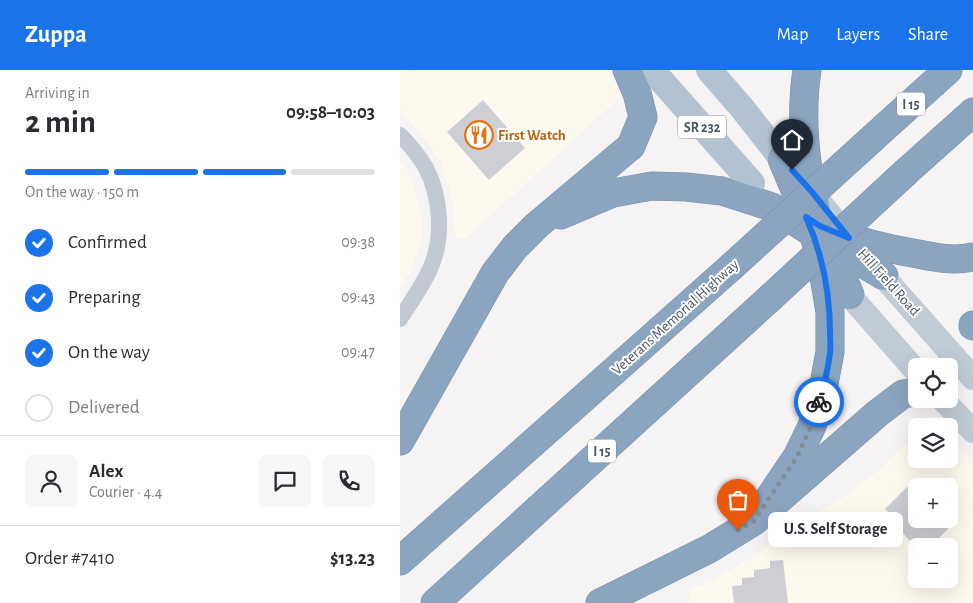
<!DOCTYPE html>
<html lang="en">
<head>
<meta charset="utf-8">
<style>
	:root { --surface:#fff; --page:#f7f7f7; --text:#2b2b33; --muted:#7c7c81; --line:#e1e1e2; --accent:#1a73e8 }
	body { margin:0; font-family:"Alegreya Sans",sans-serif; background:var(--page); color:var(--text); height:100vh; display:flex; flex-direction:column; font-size:19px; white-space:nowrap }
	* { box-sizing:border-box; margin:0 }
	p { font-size:16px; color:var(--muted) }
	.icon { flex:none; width:28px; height:28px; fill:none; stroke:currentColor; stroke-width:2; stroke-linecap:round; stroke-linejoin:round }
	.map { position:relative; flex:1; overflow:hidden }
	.panel { display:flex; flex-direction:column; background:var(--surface); width:400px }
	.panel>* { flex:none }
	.controls { position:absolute; left:508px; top:288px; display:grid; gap:10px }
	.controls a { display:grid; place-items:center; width:50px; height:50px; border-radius:8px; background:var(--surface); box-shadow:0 5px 20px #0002; font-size:25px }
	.pin { position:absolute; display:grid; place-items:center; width:42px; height:42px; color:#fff; margin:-51px -21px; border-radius:50% 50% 50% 0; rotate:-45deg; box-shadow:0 0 5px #0007 }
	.pin .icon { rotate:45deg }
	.courier { position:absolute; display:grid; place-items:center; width:50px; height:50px; margin:-25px; border:4px solid #1a73e8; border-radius:50%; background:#fff; color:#222; box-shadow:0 1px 6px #0007 }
	.bubble { position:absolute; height:35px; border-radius:8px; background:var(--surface); box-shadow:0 5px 20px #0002; font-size:16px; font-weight:700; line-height:35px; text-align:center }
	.summary em { font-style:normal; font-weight:700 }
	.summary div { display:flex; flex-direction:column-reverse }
	.summary { display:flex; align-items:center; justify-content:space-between; height:85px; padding:0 25px }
	h1 { font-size:32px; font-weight:700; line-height:38px }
	.bar { display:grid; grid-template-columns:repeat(4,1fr); gap:8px 5px; align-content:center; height:60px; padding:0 25px }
	.bar i { height:6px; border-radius:4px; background:var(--line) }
	.bar .current { background:var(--accent) }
	.bar p { grid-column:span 4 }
	.line { display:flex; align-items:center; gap:12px; padding:0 25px; border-top:1px solid var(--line) }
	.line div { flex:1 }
	.round { display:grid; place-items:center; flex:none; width:52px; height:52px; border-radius:8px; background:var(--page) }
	ol { padding:0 25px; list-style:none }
	li { display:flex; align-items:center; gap:15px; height:55px }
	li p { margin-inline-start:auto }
	li .icon { padding:5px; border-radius:50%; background:var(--accent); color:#fff; stroke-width:4 }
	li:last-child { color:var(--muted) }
	li i { width:28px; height:28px; border:2px solid var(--line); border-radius:50% }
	header { display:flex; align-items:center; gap:30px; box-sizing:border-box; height:70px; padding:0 25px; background:var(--accent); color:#fff }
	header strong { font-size:24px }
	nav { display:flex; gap:28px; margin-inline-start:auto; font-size:18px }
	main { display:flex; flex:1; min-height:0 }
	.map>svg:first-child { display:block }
	.commercial { fill:#fdf9ef; fill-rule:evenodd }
	.building { fill:#cdcfd5 }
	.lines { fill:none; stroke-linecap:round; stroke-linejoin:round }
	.highway-casing { stroke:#7690ad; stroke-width:29 }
	.street { stroke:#c1cad2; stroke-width:16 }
	.secondary { stroke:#c1cbd6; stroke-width:24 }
	.primary { stroke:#b3c2d1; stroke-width:26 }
	.highway { stroke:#8ba5c1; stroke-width:28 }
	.highway-bridge-casing { stroke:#7690ad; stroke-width:29; stroke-linecap:butt }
	.highway-bridge { stroke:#8ba5c1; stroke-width:28 }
	.done { stroke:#868d94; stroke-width:5; stroke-dasharray:0 9 }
	.route { stroke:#1a73e8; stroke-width:6 }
	.labels { text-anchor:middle; stroke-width:4; stroke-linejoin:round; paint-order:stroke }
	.shield { fill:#fff; stroke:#808990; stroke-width:1 }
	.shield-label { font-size:14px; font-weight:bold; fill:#4a5661 }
	.food-label { font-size:15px; font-weight:bold; fill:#c56008; stroke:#fff; text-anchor:start }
	.street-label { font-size:15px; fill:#4a5661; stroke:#fff }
</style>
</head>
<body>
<header>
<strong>Zuppa</strong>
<nav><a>Map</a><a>Layers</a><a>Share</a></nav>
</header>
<main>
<section class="panel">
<div class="summary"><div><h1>2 min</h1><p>Arriving in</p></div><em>09:58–10:03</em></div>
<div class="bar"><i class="current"></i><i class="current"></i><i class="current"></i><i></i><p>On the way · 150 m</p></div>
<ol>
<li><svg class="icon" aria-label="check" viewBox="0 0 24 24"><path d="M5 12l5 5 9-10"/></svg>Confirmed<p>09:38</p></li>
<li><svg class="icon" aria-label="check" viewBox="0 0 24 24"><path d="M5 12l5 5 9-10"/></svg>Preparing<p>09:43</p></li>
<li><svg class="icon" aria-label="check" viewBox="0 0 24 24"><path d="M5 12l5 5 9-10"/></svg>On the way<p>09:47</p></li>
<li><i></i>Delivered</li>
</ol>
<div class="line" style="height:90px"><a class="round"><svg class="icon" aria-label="person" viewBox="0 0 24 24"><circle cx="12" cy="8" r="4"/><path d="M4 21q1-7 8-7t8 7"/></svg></a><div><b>Alex</b><p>Courier · 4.4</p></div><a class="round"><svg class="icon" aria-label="chat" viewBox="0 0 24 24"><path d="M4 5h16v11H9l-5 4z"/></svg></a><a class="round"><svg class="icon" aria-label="phone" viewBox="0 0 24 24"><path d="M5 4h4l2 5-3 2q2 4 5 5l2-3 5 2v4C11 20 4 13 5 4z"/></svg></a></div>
<div class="line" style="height:65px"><div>Order #7410</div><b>$13.23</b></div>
</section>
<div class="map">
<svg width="573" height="533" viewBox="0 0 573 533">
	<rect width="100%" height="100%" fill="#f5f3f3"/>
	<!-- commercial -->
	<path class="commercial" d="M 0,0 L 211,0 L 228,20 L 65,169 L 55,167 L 53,135 L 49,116 L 41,93 L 24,68 L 0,40 Z
		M 0,91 L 9,104 L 15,118 L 20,141 L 22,159 L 20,173 L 16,187 L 12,198 L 0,218 Z
		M 549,363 L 573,392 L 573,533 L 290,533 L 289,521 L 314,509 L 355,486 L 394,456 L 444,427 L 479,400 L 516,364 L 516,389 L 549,389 ZM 516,416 L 549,416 L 549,449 L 516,449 ZM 516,476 L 549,476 L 549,509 L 516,509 Z"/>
	<!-- building -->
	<path class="building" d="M 83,30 L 125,78 L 89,110 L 47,62 Z
		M 516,408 L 516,449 L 558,449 L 531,476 L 518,476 L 512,470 L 511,472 L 490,449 L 493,447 L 485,439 Z
		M 383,490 L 388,533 L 334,533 L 332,516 L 342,515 L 342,508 L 354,507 L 354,500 L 370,498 L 370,491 Z"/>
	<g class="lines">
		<defs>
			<path id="highway" d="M 407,0 C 400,45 405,96 416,140
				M 474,67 L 548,0
				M 506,102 L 573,42
				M 161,145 L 213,123 L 252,116 L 286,117 L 322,121 L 372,137 L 427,172 L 484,206
				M 431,161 C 459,172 488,179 518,184 C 537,188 554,191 573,187
				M 431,180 L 450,225
				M 573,255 L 573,256
				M 0,371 L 95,203 L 115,177 L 136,156 L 231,76 L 243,47 L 237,23 L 227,0
				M 353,452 L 397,387 L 412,356 L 423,319 L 430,282 L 430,242 L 422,194 L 413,162 L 382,89
				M 0,491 L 330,198
				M 35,533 L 369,229
				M 200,533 L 309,479 L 353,452 L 478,343 L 503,324 L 516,322"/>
		</defs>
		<!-- highway casing -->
		<use href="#highway" class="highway-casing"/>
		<!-- street -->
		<path class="street" d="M 0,65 C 10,75 19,86 26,98 C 41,127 44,169 30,199 C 22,217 10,233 0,249"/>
		<!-- secondary -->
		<path class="secondary" d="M 409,119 L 449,168 L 573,308
			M 437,211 L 516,301
			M 542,329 L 573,361"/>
		<!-- primary -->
		<path class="primary" d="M 252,0 L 352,113
			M 309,0 L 342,38 L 382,89"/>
		<!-- highway -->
		<use href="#highway" class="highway"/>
		<defs>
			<path id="highway-bridge" d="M 330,198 L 474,67
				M 369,229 L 506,102"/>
		</defs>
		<!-- highway-bridge casing -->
		<use href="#highway-bridge" class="highway-bridge-casing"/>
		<!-- highway-bridge -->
		<use href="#highway-bridge" class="highway-bridge"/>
	</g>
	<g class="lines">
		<!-- done -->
		<path class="done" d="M 338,460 L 353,452 L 397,387 L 412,354 L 419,332"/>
		<!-- route -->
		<path class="route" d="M 392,100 L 412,122 L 449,168 L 420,156 L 406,147 C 422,183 430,223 430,263 C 430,270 431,276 430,283 C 428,299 424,316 419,332"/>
	</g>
	<!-- icons -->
	<defs>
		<symbol id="restaurant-ring" viewBox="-11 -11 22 22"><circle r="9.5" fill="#fff" stroke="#e8710a" stroke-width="1.5"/><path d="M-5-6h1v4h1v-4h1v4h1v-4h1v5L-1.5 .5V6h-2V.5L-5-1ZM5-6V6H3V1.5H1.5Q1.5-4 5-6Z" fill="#e8710a"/></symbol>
	</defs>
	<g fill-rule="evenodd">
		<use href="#restaurant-ring" x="63" y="49" width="32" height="32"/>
	</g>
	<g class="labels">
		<!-- shield labels -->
		<g class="shield">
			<rect x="497" y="22.5" width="28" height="23" rx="4"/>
			<rect x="278" y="45.5" width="48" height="23" rx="4"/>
			<rect x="188" y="369.5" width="28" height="23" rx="4"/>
		</g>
		<g class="shield-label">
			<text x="511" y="39">I 15</text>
			<text x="302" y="62">SR 232</text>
			<text x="202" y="386">I 15</text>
		</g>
		<!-- food labels -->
		<g class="food-label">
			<text x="98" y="70">First Watch</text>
		</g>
		<!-- street labels -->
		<g class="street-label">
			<text transform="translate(489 212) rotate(48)" y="5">Hill Field Road</text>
			<text transform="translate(275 247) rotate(-42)" y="5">Veterans Memorial Highway</text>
		</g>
	</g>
</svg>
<div class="controls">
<a><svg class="icon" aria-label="locate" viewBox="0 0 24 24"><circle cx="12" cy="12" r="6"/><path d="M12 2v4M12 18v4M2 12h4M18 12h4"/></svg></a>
<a><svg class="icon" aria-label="layers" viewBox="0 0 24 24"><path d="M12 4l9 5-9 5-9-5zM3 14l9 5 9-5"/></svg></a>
<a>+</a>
<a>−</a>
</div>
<div class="pin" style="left:338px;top:460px;background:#ea580c"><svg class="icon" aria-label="bag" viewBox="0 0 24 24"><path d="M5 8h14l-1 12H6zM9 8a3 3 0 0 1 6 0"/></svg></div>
<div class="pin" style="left:392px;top:100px;background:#1f2937"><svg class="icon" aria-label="home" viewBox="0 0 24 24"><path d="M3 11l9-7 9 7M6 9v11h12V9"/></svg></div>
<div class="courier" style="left:419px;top:332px"><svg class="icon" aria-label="bike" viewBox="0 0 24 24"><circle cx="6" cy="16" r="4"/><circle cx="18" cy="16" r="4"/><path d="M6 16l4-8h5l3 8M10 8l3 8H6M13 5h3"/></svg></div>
<div class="bubble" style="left:368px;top:442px;width:135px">U.S. Self Storage</div>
</div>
</main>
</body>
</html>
